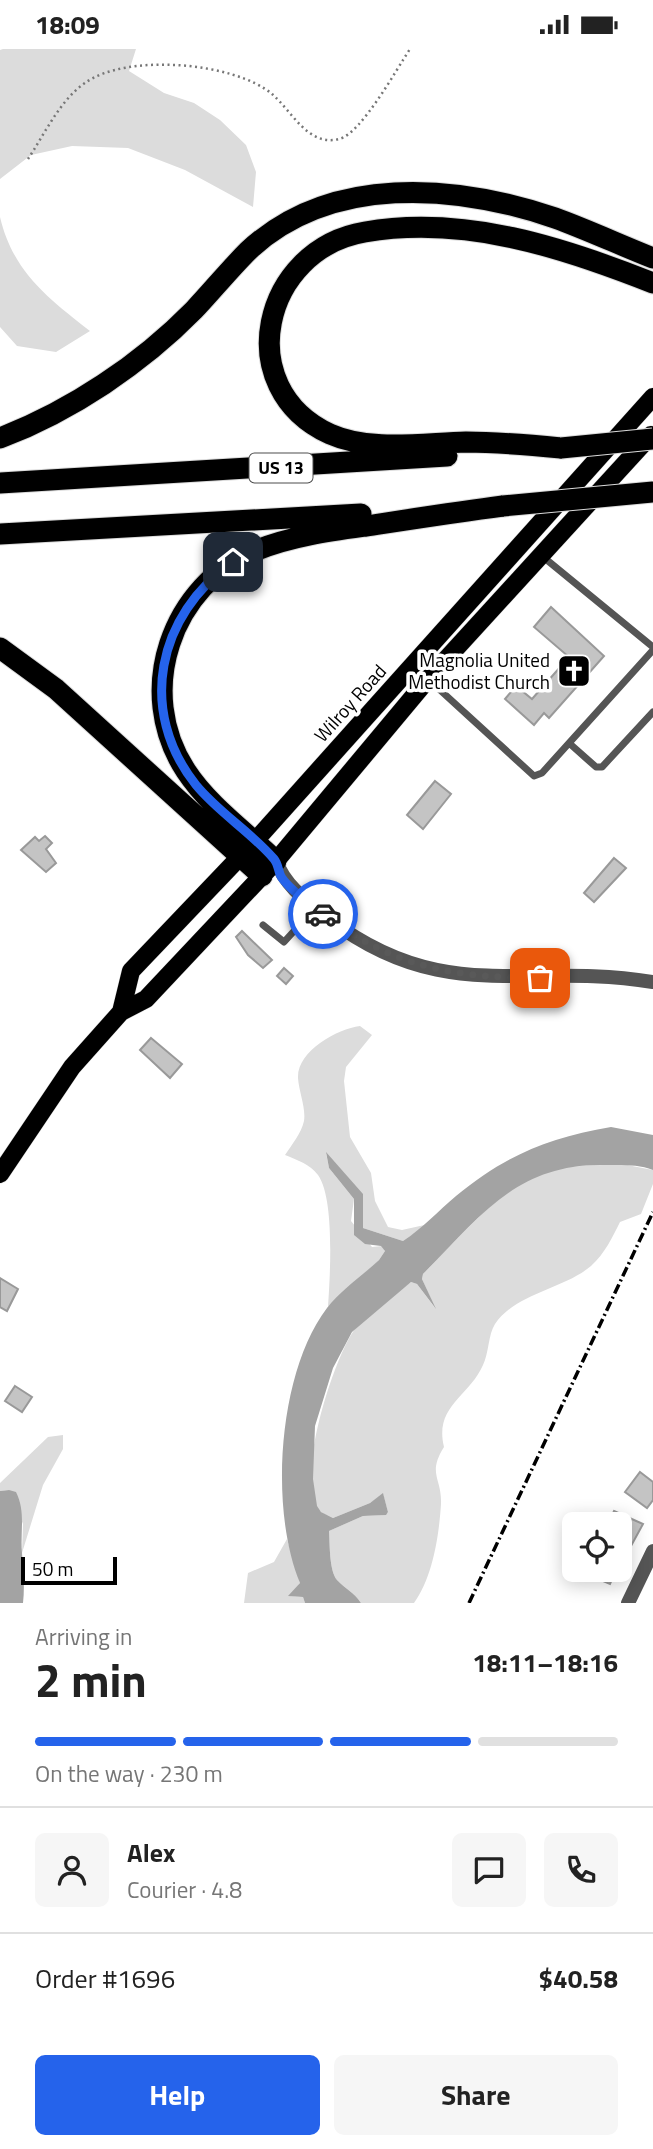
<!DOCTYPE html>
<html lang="en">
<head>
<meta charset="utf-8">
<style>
	:root { --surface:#fff; --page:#f6f6f6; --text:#222; --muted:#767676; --line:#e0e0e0; --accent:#2563eb }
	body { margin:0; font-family:"Titillium Web",sans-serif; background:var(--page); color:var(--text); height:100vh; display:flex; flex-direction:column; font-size:26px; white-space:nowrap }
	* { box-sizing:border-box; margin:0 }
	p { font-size:23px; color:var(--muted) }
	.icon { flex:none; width:38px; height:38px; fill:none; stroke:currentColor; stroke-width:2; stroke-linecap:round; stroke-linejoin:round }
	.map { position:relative; height:1554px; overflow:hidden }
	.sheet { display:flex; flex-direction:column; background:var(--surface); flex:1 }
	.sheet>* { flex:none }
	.buttons { position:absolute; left:562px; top:1463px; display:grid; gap:14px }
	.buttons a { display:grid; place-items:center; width:70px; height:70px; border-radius:10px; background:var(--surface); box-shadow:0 4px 18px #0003; font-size:35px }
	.scale { position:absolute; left:21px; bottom:18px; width:96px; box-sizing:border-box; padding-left:7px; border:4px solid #000; border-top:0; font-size:19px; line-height:24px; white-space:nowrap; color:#000; -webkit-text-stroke:5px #fff; paint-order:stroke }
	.pin { position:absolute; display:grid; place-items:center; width:60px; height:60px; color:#fff; margin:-30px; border-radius:14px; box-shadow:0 4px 10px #0006 }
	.courier { position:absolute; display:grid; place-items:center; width:70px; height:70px; margin:-35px; border:5px solid #2563eb; border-radius:50%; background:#fff; color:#222; box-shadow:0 2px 9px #0007 }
	.head em { font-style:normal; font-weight:700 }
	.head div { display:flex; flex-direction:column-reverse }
	.head { display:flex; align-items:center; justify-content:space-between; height:119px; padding:0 35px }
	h1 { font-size:46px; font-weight:700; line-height:52px }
	.bar { display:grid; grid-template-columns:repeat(4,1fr); gap:10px 7px; align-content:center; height:84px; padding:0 35px }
	.bar i { height:9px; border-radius:5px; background:var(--line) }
	.bar .current { background:var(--accent) }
	.bar p { grid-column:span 4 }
	.line { display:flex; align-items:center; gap:18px; padding:0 35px; border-top:2px solid var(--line) }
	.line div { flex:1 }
	.round { display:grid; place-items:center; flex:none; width:74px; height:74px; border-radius:10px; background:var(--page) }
	.button { display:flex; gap:14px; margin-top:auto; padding:14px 35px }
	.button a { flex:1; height:80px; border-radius:10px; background:var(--accent); color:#fff; font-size:28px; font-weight:700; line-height:80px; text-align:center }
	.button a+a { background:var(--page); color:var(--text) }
	.status { display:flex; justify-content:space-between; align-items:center; height:49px; padding:0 35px; background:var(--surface); direction:ltr }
	.status svg { height:19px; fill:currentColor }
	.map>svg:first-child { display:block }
	.green { fill:#dcdcdc }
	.water { fill:#a3a3a3 }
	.building { fill:#c4c4c4; stroke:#999; stroke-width:2 }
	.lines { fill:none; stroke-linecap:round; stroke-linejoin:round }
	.primary-casing { stroke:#dbdbdb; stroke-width:19 }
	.motorway-casing { stroke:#dbdbdb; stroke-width:23 }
	.path { stroke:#777; stroke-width:2.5; stroke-dasharray:2 3.5; stroke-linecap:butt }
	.service { stroke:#555; stroke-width:7 }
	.minor { stroke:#555; stroke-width:14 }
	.primary { stroke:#000; stroke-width:18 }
	.motorway { stroke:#000; stroke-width:21 }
	.rail { stroke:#000; stroke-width:3.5; stroke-dasharray:10 3.5 2 3.5; stroke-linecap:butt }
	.motorway-bridge-casing { stroke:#dbdbdb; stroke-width:23; stroke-linecap:butt }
	.motorway-bridge { stroke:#000; stroke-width:21 }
	.done { stroke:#595959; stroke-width:7; stroke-dasharray:0 12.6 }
	.route { stroke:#2563eb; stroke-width:9 }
	.labels { text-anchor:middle; stroke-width:7; stroke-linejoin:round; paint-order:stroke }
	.shield { fill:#fff; stroke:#4c4c4c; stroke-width:2 }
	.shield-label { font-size:18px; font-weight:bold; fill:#000 }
	.poi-label { font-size:19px; fill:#000; stroke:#fff; text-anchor:end }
	.street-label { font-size:19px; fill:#000; stroke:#fff }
</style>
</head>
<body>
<div class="status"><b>18:09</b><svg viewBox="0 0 49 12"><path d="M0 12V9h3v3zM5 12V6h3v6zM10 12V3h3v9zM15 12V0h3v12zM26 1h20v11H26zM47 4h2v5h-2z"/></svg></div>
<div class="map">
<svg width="653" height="1554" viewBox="0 0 653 1554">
	<rect width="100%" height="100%" fill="#fff"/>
	<!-- green -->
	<path class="green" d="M 3,0 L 136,0 L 129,22 L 164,44 L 194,54 L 220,71 L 246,96 L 256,123 L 253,158 L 185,121 L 128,99 L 72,97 L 31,106 L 0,130 L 0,1 Z
		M 0,168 C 13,223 48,249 90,282 L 56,303 L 17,297 L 0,278 Z
		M 360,977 L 372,986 L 346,1018 L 344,1032 L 350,1088 L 371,1124 L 375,1152 L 388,1178 L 402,1181 L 429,1175 L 403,1192 L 363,1179 L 362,1145 L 326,1104 L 329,1119 L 354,1150 L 351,1172 L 372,1198 L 382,1197 L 385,1202 L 379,1211 L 328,1258 C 330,1228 335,1150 318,1126 C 310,1115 297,1111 285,1106 C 292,1095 301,1085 304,1072 C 306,1059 299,1043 298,1029 C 297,1002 337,980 360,977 Z
		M 627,1116 L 653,1121 L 653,1135 L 641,1165 L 620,1173 C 612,1189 605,1204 591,1217 C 564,1240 516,1244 495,1275 C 488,1286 489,1304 483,1316 C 469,1348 434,1357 444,1398 C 427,1425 442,1429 441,1455 C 439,1486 433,1528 414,1554 L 361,1554 C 354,1543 345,1540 337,1531 C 329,1521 330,1495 329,1482 L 363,1467 L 385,1466 L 388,1463 L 383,1445 L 370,1454 L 333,1469 C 328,1466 322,1465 319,1461 C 295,1430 332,1317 351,1286 C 364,1265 392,1248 411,1233 L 417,1235 L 435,1259 L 422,1230 L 423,1225 C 452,1196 500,1140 536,1126 C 565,1115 597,1116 627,1116 Z
		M 63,1386 L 63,1400 L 43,1436 L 22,1504 L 23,1475 L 9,1441 L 0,1442 L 0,1434 L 48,1388 Z
		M 287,1490 L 300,1534 L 290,1547 L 303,1548 L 305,1554 L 244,1554 L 248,1524 L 274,1513 Z"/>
	<!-- water -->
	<path class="water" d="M 611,1078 L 653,1086 L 653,1121 C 638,1115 621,1116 605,1116 C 517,1114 481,1167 423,1225 L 422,1230 L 436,1260 L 417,1235 L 411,1233 L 352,1283 L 333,1319 L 315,1377 L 313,1430 L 317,1457 L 321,1463 L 333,1469 L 370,1454 L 383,1444 L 388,1463 L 386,1466 L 363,1467 L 329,1482 C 330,1495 329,1521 337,1531 C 345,1540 354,1543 361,1554 L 305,1554 L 303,1548 L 288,1547 L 300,1534 C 269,1460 278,1323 327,1259 C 341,1241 362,1227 379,1211 L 385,1202 L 381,1197 L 365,1195 L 354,1186 L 354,1150 L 329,1119 L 326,1103 L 363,1145 L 363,1179 L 403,1192 C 423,1179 438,1162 456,1147 C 506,1106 548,1089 611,1078 Z
		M 9,1441 L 16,1443 C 26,1463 20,1483 22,1504 C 23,1522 25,1536 23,1554 L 0,1554 L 0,1442 Z"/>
	<!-- building -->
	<path class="building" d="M 551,558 L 604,607 L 549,669 L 544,664 L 534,676 L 505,650 L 516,637 L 532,650 L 569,608 L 534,578 Z
		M 435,732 L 451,745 L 423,780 L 407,766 Z
		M 45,787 L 52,794 L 46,800 L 56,814 L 46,823 L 21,801 L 35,788 L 39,792 Z
		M 614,809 L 626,819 L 594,853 L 584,844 Z
		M 242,882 L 272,911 L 263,919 L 248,906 L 236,888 Z
		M 284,919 L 293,927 L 286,935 L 277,927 Z
		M 151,989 L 182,1015 L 170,1029 L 140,1001 Z
		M 0,1229 L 18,1240 L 7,1262 L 0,1258 Z
		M 15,1337 L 32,1348 L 22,1363 L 5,1352 Z
		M 640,1423 L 653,1433 L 653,1451 L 647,1459 L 625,1443 Z
		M 614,1462 L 643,1475 L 631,1497 L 620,1492 L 620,1475 L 608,1475 Z
		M 577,1521 L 616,1521 L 610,1535 Z"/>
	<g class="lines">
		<defs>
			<path id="primary" d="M 121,963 L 131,922 L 255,792 L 653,348
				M 0,1125 L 72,1018 L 121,963 L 146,950 L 276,812 L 428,630 L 651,386"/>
			<path id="motorway" d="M 0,389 C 71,362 141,315 194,261 C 212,242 229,221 248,202 C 330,125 455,135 555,169 C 588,181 620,196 653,209
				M 561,399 C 530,396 498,393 466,393 C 423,394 370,403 330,385 C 230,339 262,200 365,183 C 464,166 562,198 653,234
				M 0,434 L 447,407
				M 0,485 L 361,465
				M 0,599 L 56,640 L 262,827
				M 276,812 C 246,783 209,757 186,722 C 134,643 171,535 257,501 C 292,487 330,482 366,477 C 412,470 457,463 503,457"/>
		</defs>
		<!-- primary casing -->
		<use href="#primary" class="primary-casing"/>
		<!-- motorway casing -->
		<use href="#motorway" class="motorway-casing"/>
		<!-- path -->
		<path class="path" d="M 28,110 C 44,86 60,51 85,34 C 126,4 234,13 272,45 C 292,62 308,98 339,90 C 361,85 396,21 410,0"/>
		<!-- service -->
		<path class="service" d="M 542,507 L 653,598
			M 428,630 L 534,727 L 542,724 L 653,601
			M 569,694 L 596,718 L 602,718 L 653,663
			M 263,876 L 284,893 L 315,859"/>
		<!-- minor -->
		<path class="minor" d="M 276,812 C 285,837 308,853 329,870 C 445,958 528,912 653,933
			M 628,1554 L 653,1502"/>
		<!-- primary -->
		<use href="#primary" class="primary"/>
		<!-- motorway -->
		<use href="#motorway" class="motorway"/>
		<!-- rail -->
		<path class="rail" d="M 469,1554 L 653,1163"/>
		<defs>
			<path id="motorway-bridge" d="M 561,399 L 653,390
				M 503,457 L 653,443"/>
		</defs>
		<!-- motorway-bridge casing -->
		<use href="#motorway-bridge" class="motorway-bridge-casing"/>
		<!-- motorway-bridge -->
		<use href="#motorway-bridge" class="motorway-bridge"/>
	</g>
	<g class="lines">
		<!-- done -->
		<path class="done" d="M 323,865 C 393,918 454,929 540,929"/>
		<!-- route -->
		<path class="route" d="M 233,513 C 157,566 137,662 196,736 C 219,764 251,783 274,810 C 279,816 278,824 282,829 C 291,842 310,855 323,865"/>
	</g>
	<!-- icons -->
	<defs>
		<symbol id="church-square" viewBox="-11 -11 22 22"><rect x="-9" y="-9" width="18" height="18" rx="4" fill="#000" stroke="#fff"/><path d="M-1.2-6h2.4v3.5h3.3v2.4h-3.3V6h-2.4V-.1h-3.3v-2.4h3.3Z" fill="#fff"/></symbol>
	</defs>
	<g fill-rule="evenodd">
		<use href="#church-square" x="555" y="603" width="38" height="38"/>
	</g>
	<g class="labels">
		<!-- shield labels -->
		<rect class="shield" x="249.5" y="404.5" width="63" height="29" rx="5"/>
		<g class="shield-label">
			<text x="281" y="425">US 13</text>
		</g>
		<!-- poi labels -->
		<g class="poi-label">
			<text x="550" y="618">Magnolia United<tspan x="550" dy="22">Methodist Church</tspan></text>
		</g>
		<!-- street labels -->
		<g class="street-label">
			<text transform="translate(350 654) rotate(-48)" y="7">Wilroy Road</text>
		</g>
	</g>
</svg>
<div class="buttons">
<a><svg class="icon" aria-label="locate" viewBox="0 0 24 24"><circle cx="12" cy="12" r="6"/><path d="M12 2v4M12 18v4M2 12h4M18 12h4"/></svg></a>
</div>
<div class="scale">50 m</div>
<div class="pin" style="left:540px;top:929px;background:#ea580c"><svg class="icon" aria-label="bag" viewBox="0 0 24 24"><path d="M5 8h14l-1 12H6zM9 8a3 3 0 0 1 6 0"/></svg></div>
<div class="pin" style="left:233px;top:513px;background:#1f2937"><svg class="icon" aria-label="home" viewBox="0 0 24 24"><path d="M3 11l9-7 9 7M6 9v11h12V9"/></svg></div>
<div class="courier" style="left:323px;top:865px"><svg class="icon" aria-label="car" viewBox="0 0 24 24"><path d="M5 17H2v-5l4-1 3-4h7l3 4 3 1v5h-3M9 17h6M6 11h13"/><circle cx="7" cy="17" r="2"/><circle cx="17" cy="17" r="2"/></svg></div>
</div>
<section class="sheet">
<div class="head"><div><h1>2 min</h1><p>Arriving in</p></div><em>18:11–18:16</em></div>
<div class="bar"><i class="current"></i><i class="current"></i><i class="current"></i><i></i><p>On the way · 230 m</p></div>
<div class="line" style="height:126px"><a class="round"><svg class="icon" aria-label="person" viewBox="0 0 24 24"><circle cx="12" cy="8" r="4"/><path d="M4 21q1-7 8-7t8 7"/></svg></a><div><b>Alex</b><p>Courier · 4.8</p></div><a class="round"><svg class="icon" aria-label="chat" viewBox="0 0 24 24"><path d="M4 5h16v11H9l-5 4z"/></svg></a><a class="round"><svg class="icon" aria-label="phone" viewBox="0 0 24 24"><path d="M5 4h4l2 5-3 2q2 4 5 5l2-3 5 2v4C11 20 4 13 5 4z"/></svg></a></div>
<div class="line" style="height:91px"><div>Order #1696</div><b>$40.58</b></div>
<div class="button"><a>Help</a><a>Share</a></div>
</section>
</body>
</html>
